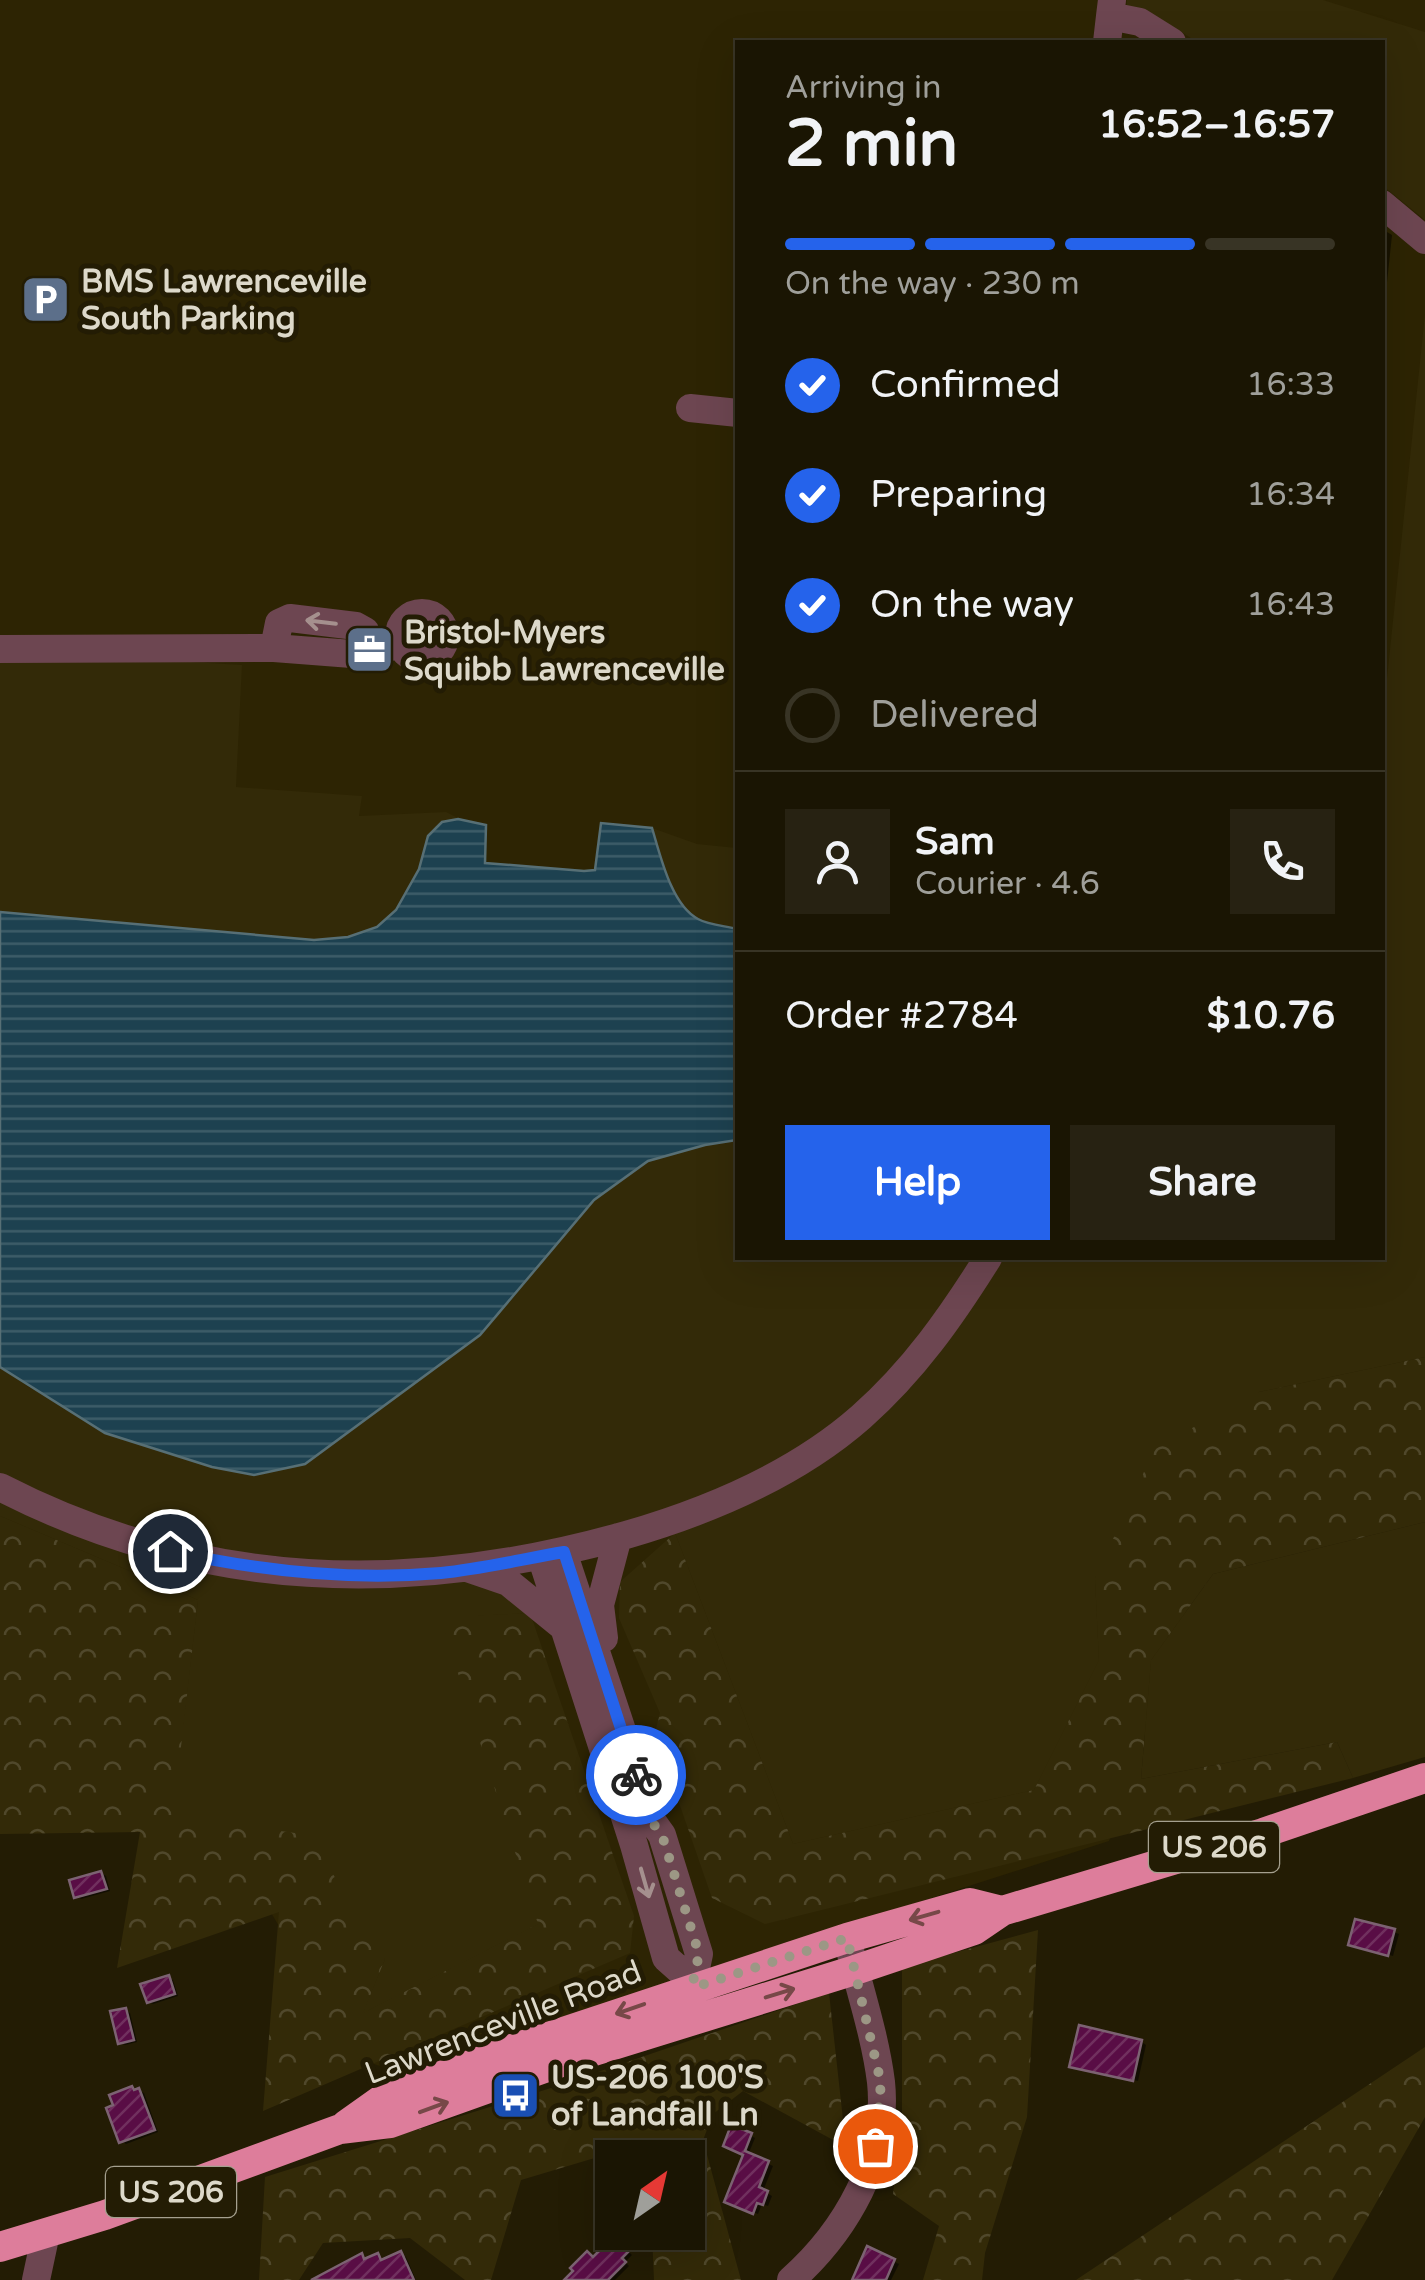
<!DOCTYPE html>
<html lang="en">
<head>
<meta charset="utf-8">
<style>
	:root { --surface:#1a1503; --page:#272212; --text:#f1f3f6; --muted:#9f9f9a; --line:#383425; --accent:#2563eb }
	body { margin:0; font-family:"Varela Round",sans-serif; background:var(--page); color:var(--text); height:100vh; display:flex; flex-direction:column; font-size:38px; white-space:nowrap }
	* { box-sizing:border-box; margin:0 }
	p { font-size:32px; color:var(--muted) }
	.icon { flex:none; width:55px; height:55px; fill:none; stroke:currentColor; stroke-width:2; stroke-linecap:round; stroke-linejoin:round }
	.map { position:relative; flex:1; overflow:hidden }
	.sheet { position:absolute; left:735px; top:40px; width:650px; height:1220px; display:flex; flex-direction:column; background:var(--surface); border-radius:0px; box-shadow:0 10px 40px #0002,0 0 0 2px var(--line) }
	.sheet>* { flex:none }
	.needle { width:65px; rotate:34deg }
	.tools { position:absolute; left:595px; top:2140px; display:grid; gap:20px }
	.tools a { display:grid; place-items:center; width:110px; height:110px; border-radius:0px; background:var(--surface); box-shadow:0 10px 40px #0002,0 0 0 2px var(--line); font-size:50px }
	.pin { position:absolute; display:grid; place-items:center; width:85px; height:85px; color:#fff; margin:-42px; border:5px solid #fff; border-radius:50%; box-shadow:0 2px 10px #0007 }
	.courier { position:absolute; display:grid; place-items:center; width:100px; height:100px; margin:-50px; border:8px solid #2563eb; border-radius:50%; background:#fff; color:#222; box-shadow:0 2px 12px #0007 }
	.headline em { font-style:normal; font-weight:700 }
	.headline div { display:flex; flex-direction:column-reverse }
	.headline { display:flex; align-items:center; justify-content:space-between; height:170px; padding:0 50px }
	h1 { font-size:65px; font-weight:700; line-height:75px }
	.bar { display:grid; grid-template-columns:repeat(4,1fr); gap:15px 10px; align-content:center; height:120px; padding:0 50px }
	.bar i { height:12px; border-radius:8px; background:var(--line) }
	.bar .active { background:var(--accent) }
	.bar p { grid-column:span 4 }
	.line { display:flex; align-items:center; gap:25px; padding:0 50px; border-top:2px solid var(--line) }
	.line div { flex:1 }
	.round { display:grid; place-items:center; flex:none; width:105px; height:105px; border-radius:0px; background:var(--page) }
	ol { padding:0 50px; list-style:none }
	li { display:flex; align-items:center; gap:30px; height:110px }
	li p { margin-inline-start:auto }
	li .icon { padding:10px; border-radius:50%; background:var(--accent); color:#fff; stroke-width:4 }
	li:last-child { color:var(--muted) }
	li i { width:55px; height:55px; border:5px solid var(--line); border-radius:50% }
	.button { display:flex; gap:20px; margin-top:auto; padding:20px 50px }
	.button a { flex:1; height:115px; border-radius:0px; background:var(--accent); color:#fff; font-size:40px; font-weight:700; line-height:115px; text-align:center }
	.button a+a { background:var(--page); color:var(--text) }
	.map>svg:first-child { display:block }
	.built { fill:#2d2403; fill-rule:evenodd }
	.grass { fill:#332a08 }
	.forest { fill:url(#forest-crowns) }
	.water { fill:url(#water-rules); stroke:#576f75; stroke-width:2.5 }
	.shadow { fill:#0007 }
	.building { fill:url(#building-hatch); stroke:#7c6272; stroke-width:2.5 }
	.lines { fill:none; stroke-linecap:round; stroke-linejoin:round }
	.minor { stroke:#6d4651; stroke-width:28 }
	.highway { stroke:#dd7d9b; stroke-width:30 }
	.oneway { stroke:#a5908e }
	.oneway2 { stroke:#774848 }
	.done { stroke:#9c9785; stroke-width:10; stroke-dasharray:0 18 }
	.route { stroke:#2563eb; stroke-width:12 }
	.labels { text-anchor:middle; stroke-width:10; stroke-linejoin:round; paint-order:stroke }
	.shield { fill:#231c04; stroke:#a5a08f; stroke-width:2.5 }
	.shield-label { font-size:30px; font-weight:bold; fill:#ddd9ca }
	.poi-label { font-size:32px; font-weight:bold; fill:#ddd9ca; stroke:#231c04; text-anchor:start }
	.street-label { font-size:32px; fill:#ddd9ca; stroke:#231c04 }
</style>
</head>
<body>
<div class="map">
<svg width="1425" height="2280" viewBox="0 0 1425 2280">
	<defs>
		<pattern id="forest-crowns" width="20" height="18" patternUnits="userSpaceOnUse" patternTransform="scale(2.5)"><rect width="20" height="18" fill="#332a08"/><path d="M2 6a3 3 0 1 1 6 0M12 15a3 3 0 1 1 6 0" fill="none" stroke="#50482b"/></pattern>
		<pattern id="water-rules" width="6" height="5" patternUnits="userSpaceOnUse" patternTransform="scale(2.5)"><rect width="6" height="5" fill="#1d4150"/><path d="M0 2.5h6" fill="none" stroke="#3d5c68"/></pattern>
		<pattern id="building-hatch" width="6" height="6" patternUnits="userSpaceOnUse" patternTransform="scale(2.5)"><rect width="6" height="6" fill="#590d45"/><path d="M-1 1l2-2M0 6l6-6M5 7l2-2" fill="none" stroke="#70305e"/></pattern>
	</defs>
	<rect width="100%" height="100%" fill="#231c04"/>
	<!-- built -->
	<path class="built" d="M 0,0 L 1425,0 L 1425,1357 L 1259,1392 L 1109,1841 L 394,2071 L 357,2058 L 238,1857 L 0,1792 ZM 738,42 L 1382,42 L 1382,1258 L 738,1258 Z"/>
	<!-- grass -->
	<path class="grass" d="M 1127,0 L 1323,0 L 1425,32 L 1425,220 L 1383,186 L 1382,42 L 1197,42 L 1172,26 L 1127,6 Z
		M 1425,314 L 1425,1357 L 1259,1392 L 1095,1578 L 1099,1660 L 1034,1790 L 793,1844 L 675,1533 L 910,1388 L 949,1340 L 1001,1258 L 1382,1258 L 1382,726 Z
		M 110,657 L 242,665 L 236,787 L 362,796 L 359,816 L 446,812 L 460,819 C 423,826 431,840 419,869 C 411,888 395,917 377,927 C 359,938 334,938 314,940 L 0,912 L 0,659 Z
		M 652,828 L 697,844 L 737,848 L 737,929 C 726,926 709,925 698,919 C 671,905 660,854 652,828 Z
		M 737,1140 L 738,1258 L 979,1258 L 935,1329 L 853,1414 L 725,1492 L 562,1546 L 398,1569 L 172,1545 L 0,1479 L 0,1367 L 30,1388 L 212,1467 L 254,1475 L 305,1464 L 480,1335 L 593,1200 L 648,1161 L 705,1145 Z
		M 0,1499 L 37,1518 L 398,1586 L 471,1579 L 513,1592 L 530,1613 L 441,1618 L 539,1924 L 362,2014 L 385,1959 L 172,1817 L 198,1600 L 0,1516 Z
		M 1425,1522 L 1425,1757 L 1353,1778 L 1337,1742 L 1141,1779 L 1151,1660 L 1213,1574 Z"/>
	<!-- forest -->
	<path class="forest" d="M 1425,1357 L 1425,1522 L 1213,1574 L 1151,1660 L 1141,1779 L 1337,1742 L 1353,1778 L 765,1924 L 712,1898 L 655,1733 L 660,1713 L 619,1618 L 620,1582 L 675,1533 L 793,1844 L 1034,1790 L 1099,1660 L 1095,1578 L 1155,1448 L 1259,1392 Z
		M 0,1516 L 198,1600 L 173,1816 L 309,1835 L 385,1959 L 363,2013 L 538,1924 L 440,1617 L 530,1613 L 634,1916 L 630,1953 L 263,2111 L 279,1912 L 117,1968 L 140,1832 L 0,1834 Z
		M 1038,1930 L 1027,2117 L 985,2253 L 982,2280 L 923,2280 L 939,2226 L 893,2194 L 902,2118 L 902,1967 Z
		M 829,1993 L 846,2147 L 743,2091 L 713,2114 L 703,2140 L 741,2280 L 654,2280 L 652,2233 L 688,2232 L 688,2158 L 621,2157 L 618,2151 L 521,2180 L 491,2280 L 465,2280 L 410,2238 L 323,2243 L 299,2280 L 259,2280 L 265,2177 L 551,2088 Z
		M 1425,2047 L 1425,2117 L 1332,2280 L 1076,2280 Z"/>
	<!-- water -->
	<path class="water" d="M 458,819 L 486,825 L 485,863 L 584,871 L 595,870 L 601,823 L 652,828 C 660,854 671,905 698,919 C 709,925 726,926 737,929 L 737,1140 L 705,1145 L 648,1161 L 594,1200 L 480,1335 L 305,1464 L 254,1475 L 212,1467 L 105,1433 L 0,1367 L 0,912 L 314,940 L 348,937 L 377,927 L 396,910 L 419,869 L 428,836 L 442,822 Z"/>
	<!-- shadow -->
	<path class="shadow" d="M 1382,229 L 1392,235 L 1382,330 Z
		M 101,1873 L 106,1876 L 110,1891 L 81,1899 L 76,1896 Z
		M 1394,1932 L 1399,1934 L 1393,1956 L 1356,1946 Z
		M 168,1978 L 173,1980 L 178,1996 L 153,2004 L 149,2002 Z
		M 125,2010 L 130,2013 L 137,2042 L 125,2045 L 120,2042 Z
		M 1142,2042 L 1146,2045 L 1138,2081 L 1077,2068 Z
		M 139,2091 L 144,2093 L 158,2132 L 126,2144 L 122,2141 Z
		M 751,2136 L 755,2138 L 748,2155 L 773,2166 L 763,2191 L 772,2196 L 768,2206 L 762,2204 L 758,2214 L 732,2204 L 746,2154 L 726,2145 Z
		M 619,2242 L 632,2255 L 625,2262 L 629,2266 L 615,2280 L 568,2280 Z
		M 868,2250 L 899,2264 L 891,2280 L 853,2280 Z
		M 401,2254 L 406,2257 L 416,2280 L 346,2280 L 361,2256 L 366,2258 L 378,2256 L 384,2262 Z"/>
	<!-- building -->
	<path class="building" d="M 101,1871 L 107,1889 L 74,1898 L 69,1880 Z
		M 1355,1919 L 1395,1929 L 1388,1956 L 1348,1945 Z
		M 169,1975 L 175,1994 L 147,2003 L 140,1984 Z
		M 126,2008 L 134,2040 L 118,2044 L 110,2011 Z
		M 1079,2025 L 1142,2040 L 1133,2081 L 1069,2067 Z
		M 132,2086 L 134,2090 L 139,2088 L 155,2130 L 119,2143 L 106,2108 L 113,2105 L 109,2095 Z
		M 731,2125 L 752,2133 L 745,2151 L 769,2161 L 759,2187 L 768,2191 L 763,2205 L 757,2203 L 753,2214 L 724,2202 L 743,2155 L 723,2146 Z
		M 614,2236 L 629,2251 L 622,2258 L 626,2262 L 608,2280 L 564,2280 L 573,2271 L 570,2268 L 587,2251 L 593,2257 Z
		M 867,2246 L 895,2259 L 886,2280 L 852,2280 Z
		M 401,2251 L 414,2280 L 311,2280 L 362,2253 L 364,2259 L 378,2253 L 381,2260 Z"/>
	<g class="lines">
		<!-- minor -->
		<path class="minor" d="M 1112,0 L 1110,16 L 1140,22 L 1172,42
			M 1107,42 L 1110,16
			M 1382,204 L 1425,240
			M 690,408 L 738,413
			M399 636a23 23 0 1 1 46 0a23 23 0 1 1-46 0Z
			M 274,648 L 279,623 L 290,618 L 356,626 L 365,631 L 365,655
			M 0,649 L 274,648 L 365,655 L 400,644
			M 0,1487 C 202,1591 410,1596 626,1535 C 709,1511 795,1475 861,1417 C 914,1370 951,1317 988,1258
			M 563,1552 L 652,1821 L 662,1835 L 699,1954 L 693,1982
			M 541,1556 L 634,1845 L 666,1958 L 693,1982 L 702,2007
			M 470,1569 L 508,1582 L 562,1626
			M 604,1638 L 600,1605 L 618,1537
			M 36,2280 L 46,2233
			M 791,2280 C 845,2232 889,2158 881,2082 C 875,2034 858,1985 847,1938"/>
		<!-- highway -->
		<path class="highway" d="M 346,2125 L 384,2098 L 509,2050 L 847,1938 L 970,1903 L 1002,1911
			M 0,2247 L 105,2215 L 340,2129 L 390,2123 L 578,2056 L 855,1970 L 974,1930 L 1002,1911 L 1263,1833 L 1425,1778"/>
	</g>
	<!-- one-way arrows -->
	<defs><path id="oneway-shaft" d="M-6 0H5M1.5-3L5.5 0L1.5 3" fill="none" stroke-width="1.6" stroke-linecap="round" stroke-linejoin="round" transform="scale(2.5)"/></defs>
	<g class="oneway">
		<use href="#oneway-shaft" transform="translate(321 622) rotate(-173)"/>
		<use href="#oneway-shaft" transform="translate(645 1883) rotate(74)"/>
	</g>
	<g class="oneway2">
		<use href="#oneway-shaft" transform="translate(924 1916) rotate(164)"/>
		<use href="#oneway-shaft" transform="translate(780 1993) rotate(-17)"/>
		<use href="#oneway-shaft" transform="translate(630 2009) rotate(161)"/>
		<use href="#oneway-shaft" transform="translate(434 2107) rotate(-20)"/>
	</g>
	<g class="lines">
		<!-- done -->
		<path class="done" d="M 636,1775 L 652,1822 L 662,1835 L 699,1954 L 693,1982 L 695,1987 L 847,1938 L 881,2083 L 875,2146"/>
		<!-- route -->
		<path class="route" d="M 170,1551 C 259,1571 349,1581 441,1573 C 482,1569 523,1559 564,1552 L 636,1775"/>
	</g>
	<!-- icons -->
	<defs>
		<symbol id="parking-square" viewBox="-11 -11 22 22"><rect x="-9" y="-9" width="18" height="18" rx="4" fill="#5c6f8a" stroke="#231c04"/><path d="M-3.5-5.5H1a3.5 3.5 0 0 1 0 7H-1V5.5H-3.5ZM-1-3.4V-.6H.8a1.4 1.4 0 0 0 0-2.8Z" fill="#fff"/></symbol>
		<symbol id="office-square" viewBox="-11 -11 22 22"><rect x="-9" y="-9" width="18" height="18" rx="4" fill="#5c6f8a" stroke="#231c04"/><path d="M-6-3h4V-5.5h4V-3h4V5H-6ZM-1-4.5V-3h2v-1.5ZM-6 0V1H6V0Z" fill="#fff"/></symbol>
		<symbol id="bus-square" viewBox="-11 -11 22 22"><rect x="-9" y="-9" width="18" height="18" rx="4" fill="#1a4fb4" stroke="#231c04"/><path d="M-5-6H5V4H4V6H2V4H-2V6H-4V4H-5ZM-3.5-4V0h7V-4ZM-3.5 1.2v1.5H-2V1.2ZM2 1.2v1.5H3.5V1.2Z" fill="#fff"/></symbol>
	</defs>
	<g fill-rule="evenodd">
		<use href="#parking-square" x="18" y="272" width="55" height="55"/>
		<use href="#office-square" x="342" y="622" width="55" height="55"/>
		<use href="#bus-square" x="488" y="2068" width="55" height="55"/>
	</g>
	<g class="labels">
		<!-- shield labels -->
		<g class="shield">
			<rect x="1149" y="1822" width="130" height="50" rx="8"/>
			<rect x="106" y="2167" width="130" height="50" rx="8"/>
		</g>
		<g class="shield-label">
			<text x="1214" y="1857">US 206</text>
			<text x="171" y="2202">US 206</text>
		</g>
		<!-- poi labels -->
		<g class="poi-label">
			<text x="81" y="292">BMS Lawrenceville<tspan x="81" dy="37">South Parking</tspan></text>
			<text x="404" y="643">Bristol-Myers<tspan x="404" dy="37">Squibb Lawrenceville</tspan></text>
			<text x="551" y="2088">US-206 100'S<tspan x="551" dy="37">of Landfall Ln</tspan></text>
		</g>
		<!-- street labels -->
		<g class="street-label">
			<text transform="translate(503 2022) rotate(-21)" y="11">Lawrenceville Road</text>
		</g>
	</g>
</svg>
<div class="tools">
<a><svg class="needle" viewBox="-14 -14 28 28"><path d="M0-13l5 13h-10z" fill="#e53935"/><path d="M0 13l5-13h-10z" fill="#9f9f9a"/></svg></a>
</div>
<div class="pin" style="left:875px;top:2146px;background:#ea580c"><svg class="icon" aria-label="bag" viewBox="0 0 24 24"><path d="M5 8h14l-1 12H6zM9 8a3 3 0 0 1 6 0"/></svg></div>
<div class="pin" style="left:170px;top:1551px;background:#1f2937"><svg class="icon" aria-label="home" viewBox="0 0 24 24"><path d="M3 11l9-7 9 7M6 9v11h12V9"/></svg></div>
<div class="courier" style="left:636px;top:1775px"><svg class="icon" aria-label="bike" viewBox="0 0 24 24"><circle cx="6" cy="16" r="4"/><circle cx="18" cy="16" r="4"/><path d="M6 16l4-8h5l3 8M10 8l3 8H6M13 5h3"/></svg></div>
<section class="sheet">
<div class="headline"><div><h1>2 min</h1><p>Arriving in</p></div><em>16:52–16:57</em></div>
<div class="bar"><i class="active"></i><i class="active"></i><i class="active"></i><i></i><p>On the way · 230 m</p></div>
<ol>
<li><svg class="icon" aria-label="check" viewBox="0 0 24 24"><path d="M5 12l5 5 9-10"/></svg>Confirmed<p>16:33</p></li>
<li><svg class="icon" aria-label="check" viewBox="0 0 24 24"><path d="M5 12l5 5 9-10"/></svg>Preparing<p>16:34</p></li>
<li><svg class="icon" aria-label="check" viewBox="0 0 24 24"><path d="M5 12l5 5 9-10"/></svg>On the way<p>16:43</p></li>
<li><i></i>Delivered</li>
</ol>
<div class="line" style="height:180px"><a class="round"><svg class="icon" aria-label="person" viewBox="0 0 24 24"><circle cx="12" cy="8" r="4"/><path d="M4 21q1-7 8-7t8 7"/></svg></a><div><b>Sam</b><p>Courier · 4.6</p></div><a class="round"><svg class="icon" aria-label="phone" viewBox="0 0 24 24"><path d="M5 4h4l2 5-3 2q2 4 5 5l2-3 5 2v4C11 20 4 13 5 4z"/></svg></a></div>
<div class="line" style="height:130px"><div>Order #2784</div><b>$10.76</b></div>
<div class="button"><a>Help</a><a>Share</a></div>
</section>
</div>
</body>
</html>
